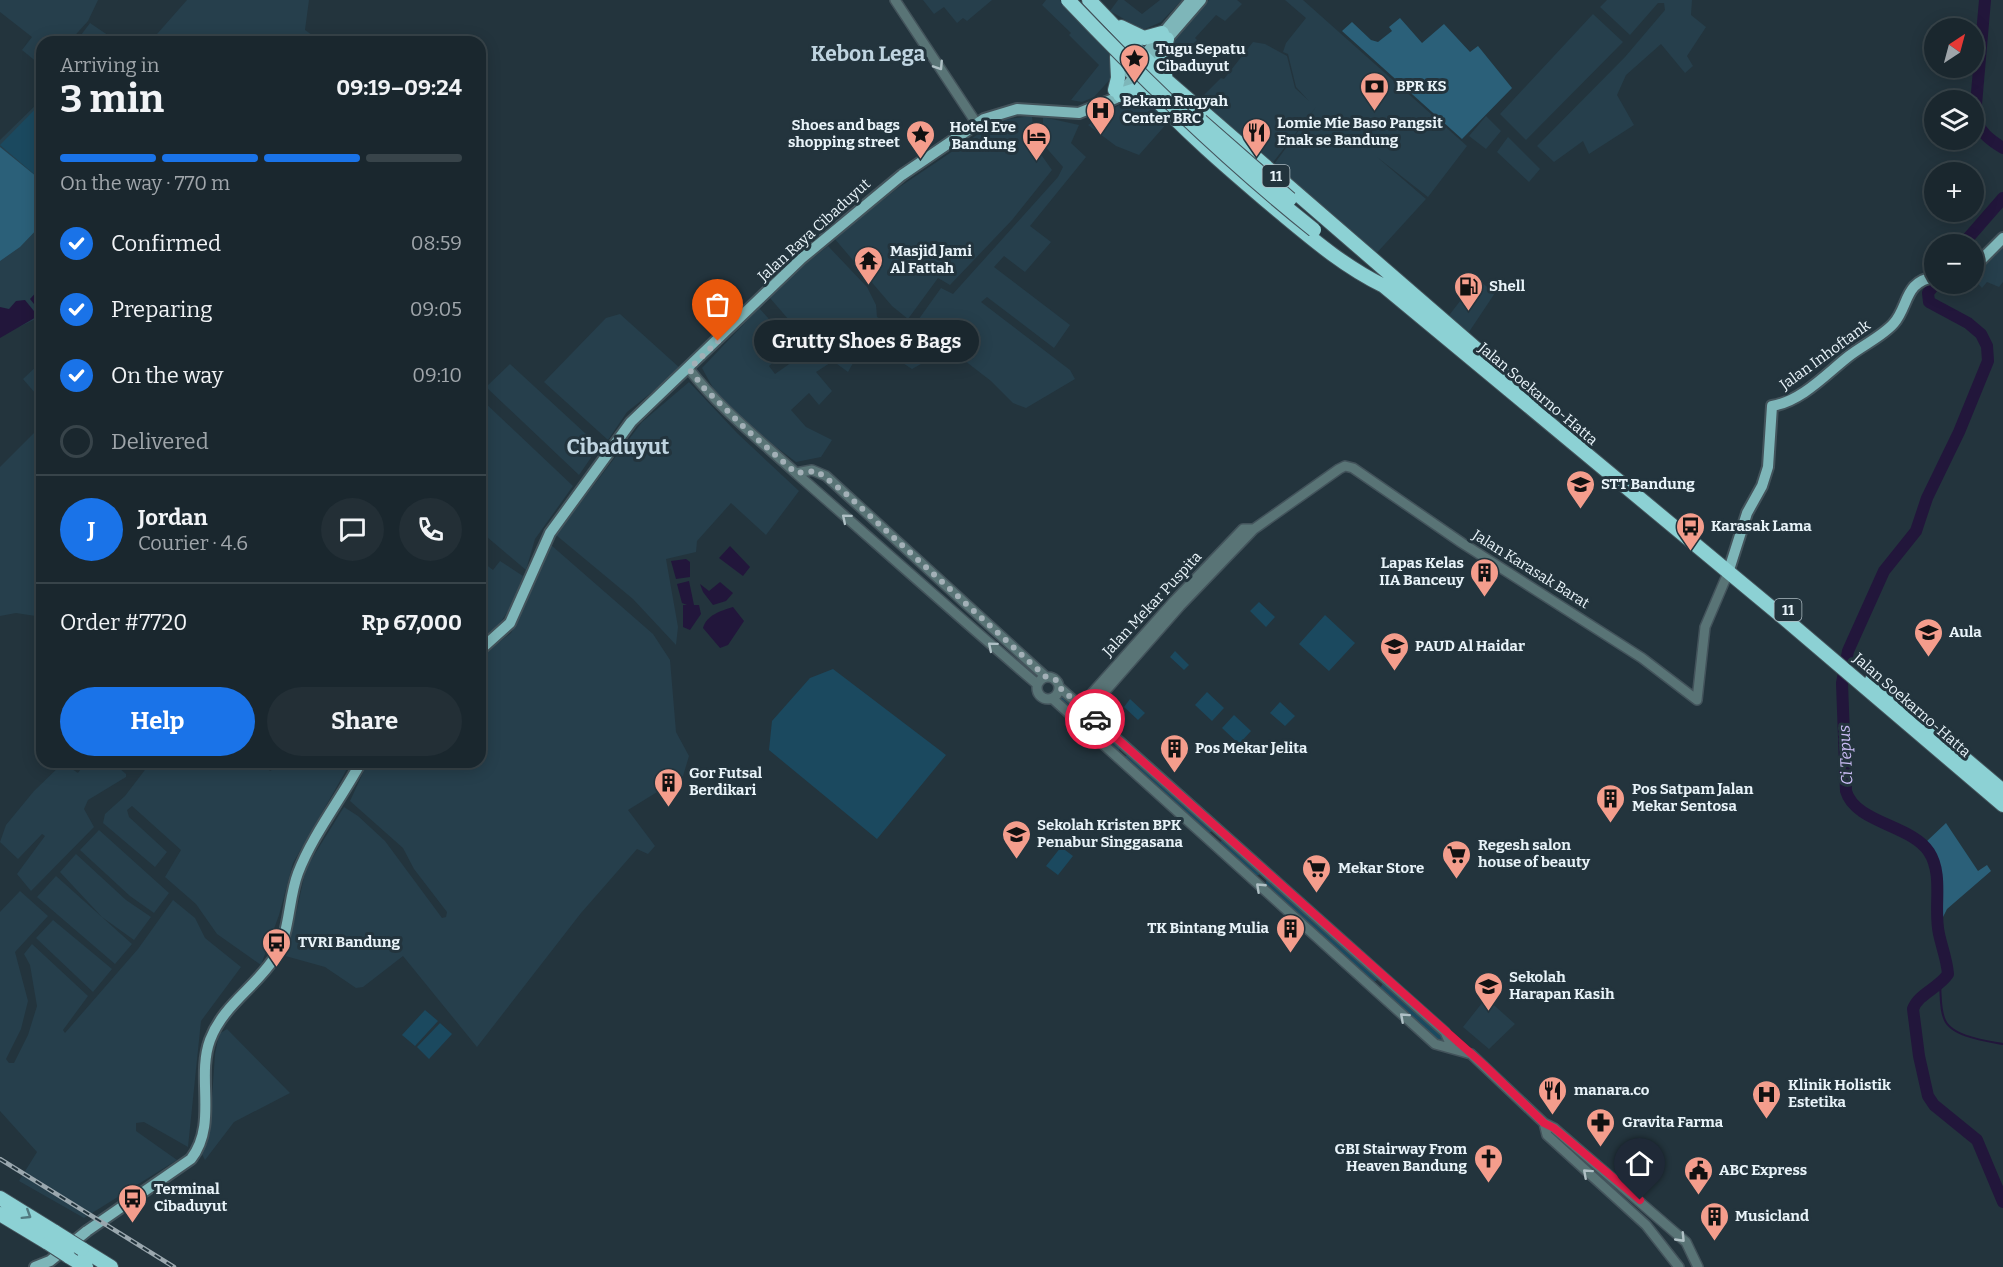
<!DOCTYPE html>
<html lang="en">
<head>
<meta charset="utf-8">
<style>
	:root { --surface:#1a272e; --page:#232f36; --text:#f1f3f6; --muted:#9fa5aa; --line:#38444a; --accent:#1a73e8 }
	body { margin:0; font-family:Bitter,serif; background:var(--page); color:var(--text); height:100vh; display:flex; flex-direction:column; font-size:22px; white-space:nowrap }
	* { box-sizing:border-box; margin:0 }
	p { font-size:20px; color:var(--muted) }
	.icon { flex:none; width:33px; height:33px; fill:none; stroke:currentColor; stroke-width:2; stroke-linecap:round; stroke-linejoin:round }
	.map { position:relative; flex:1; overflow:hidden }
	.side { position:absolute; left:36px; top:36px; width:450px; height:732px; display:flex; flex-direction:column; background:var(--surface); border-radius:18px; box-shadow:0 3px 15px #0003,0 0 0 2px var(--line) }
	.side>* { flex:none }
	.needle { width:39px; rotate:36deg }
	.buttons { position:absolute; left:1924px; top:18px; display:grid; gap:12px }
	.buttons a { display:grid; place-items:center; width:60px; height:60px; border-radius:50%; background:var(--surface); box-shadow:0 3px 15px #0003,0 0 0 2px var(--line); font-size:30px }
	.pin { position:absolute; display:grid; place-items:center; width:51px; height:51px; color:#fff; margin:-62px -26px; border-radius:50% 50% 50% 0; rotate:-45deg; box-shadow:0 0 6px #0007 }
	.pin .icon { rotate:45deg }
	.courier { position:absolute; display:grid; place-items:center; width:60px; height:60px; margin:-30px; border:4px solid #e11d48; border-radius:50%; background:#fff; color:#222; box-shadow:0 2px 8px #0007 }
	.bubble { position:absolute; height:42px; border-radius:21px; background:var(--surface); box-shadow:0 3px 15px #0003,0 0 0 2px var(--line); font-size:20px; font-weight:700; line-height:42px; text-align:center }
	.summary em { font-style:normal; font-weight:700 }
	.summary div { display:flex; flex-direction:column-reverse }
	.summary { display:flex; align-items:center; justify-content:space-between; height:102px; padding:0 24px }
	h1 { font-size:39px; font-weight:700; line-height:45px }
	.bar { display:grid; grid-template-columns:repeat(4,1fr); gap:9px 6px; align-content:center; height:72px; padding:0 24px }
	.bar i { height:8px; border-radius:4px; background:var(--line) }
	.bar .current { background:var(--accent) }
	.bar p { grid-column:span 4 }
	.line { display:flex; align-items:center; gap:15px; padding:0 24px; border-top:2px solid var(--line) }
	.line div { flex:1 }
	.round { display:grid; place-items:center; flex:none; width:63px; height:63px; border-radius:32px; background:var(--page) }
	ol { padding:0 24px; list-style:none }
	li { display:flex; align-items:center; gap:18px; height:66px }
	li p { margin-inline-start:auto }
	li .icon { padding:6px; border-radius:50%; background:var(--accent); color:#fff; stroke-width:4 }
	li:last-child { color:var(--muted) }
	li i { width:33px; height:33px; border:3px solid var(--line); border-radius:50% }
	.cta { display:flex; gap:12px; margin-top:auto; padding:12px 24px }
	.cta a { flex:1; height:69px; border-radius:36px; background:var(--accent); color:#fff; font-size:24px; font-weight:700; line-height:69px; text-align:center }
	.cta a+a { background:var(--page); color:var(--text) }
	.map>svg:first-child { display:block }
	.built { fill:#263f4c }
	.green { fill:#1b495f }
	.forest { fill:#2b6079 }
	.water { fill:#22163b }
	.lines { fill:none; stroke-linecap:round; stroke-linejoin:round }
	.stream { stroke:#22163b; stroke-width:2 }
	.river { stroke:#22163b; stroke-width:12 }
	.minor-casing { stroke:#43535b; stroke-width:12 }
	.major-casing { stroke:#43535b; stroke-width:14 }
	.highway-casing { stroke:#43535b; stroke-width:16 }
	.minor { stroke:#597476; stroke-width:9 }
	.major { stroke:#7eb6b9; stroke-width:10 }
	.highway { stroke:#8cd1d4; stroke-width:14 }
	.rail-casing { stroke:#9aa7ae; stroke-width:4.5 }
	.rail { stroke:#23343d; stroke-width:2; stroke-dasharray:7; stroke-linecap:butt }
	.highway-bridge-casing { stroke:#43535b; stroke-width:16; stroke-linecap:butt }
	.highway-bridge { stroke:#8cd1d4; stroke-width:14 }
	.oneway { stroke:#afc0c5 }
	.oneway2 { stroke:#527b81 }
	.done { stroke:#a3b0b7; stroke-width:6; stroke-dasharray:0 10.8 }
	.route { stroke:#e11d48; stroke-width:8 }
	.labels { text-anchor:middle; stroke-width:6; stroke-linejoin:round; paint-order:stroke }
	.shield { fill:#23343d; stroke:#adbac1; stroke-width:1.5 }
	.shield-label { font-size:14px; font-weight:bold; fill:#e8f3f9 }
	.poi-label { font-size:15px; font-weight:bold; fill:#e8f3f9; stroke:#23343d; text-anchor:start }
	.street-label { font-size:15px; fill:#e8f3f9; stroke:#23343d }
	.water-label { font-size:16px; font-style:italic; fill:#cbbdf6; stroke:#23343d }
	.district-label { font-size:21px; font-weight:bold; fill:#bfd4e0; stroke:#23343d }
</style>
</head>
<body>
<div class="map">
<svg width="2003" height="1267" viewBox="0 0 2003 1267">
	<rect width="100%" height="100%" fill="#23343d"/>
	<!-- built -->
	<path class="built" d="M 0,0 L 98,0 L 88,21 L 69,42 L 42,42 L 42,58 L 38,63 L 22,50 L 32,37 L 0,12 Z
		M 187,0 L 309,0 L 305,30 L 322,42 L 150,42 Z
		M 923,0 L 992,0 L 967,21 L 963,18 L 957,23 L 944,7 L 934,14 Z
		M 1046,0 L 1060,0 L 1111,56 L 1114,75 L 1094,97 L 1082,102 L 1071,100 L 1099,65 L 1069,35 L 1071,33 L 1042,5 Z
		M 1118,0 L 1124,0 L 1142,14 L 1160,0 L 1182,0 L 1161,22 L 1143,30 L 1110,11 Z
		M 1209,0 L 1237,0 L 1242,4 L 1225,21 L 1216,15 L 1195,38 L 1197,40 L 1191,46 L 1188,43 L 1173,60 L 1176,70 L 1172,74 L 1169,66 L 1168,54 L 1174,39 Z
		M 1285,0 L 1303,0 L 1467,146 L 1428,197 L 1377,157 L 1426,199 L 1374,256 L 1272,167 L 1316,107 L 1271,165 L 1199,100 L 1221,78 L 1224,79 L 1253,42 L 1265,44 L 1287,56 L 1295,88 L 1309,101 L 1296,87 L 1288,54 L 1283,52 L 1286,43 L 1306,18 Z
		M 1607,0 L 1692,0 L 1691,15 L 1706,27 L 1687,56 L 1693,66 L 1685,73 L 1661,44 L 1626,75 L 1617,95 L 1634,125 L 1589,154 L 1583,141 L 1554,162 L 1537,146 L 1625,57 L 1665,10 L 1664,3 L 1658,3 L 1630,35 L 1600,7 Z
		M 1593,14 L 1623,42 L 1526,140 L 1500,114 Z
		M 90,23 L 118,42 L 83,42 L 78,39 Z
		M 1139,92 L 1166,115 L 1169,121 L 1139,155 L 1116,146 L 1088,125 Z
		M 42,99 L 42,316 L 0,336 L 0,140 Z
		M 1032,116 L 1035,146 L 1052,170 L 1012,220 L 950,285 L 938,278 L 908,319 L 892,306 L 834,238 L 898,188 L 999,120 Z
		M 1486,116 L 1501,131 L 1486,149 L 1469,136 Z
		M 1043,117 L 1079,125 L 1071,143 L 1086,157 L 1030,226 L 1051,242 L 1025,272 L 1004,256 L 994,267 L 1070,325 L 1054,348 L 987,297 L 981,302 L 1070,370 L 1075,379 L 1026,408 L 1013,403 L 991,381 L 916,323 L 941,288 L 953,294 L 1058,177 L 1063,167 L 1043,144 Z
		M 1508,137 L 1540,169 L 1529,182 L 1497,152 Z
		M 2003,242 L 2003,282 L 1999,287 L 1987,282 L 1982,288 L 1974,279 L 1974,268 Z
		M 828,246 L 867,287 L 876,305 L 877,317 L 931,345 L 930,352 L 921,364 L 912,369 L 878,347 L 881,339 L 873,334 L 865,342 L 848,372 L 833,361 L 816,372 L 832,391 L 819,405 L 809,393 L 791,410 L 806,427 L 832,440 L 821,457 L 796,462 L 724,408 L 702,368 L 759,308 L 792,345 L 769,366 L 775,374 L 805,353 L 808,342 L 770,298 L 784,281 Z
		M 1477,279 L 1495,293 L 1467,335 L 1447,318 Z
		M 620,314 L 681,369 L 627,412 L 608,440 L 544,382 L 606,318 Z
		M 42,361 L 42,401 L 23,379 Z
		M 510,364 L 599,446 L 579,475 L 486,387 Z
		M 689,382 L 737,433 L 799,491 L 766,535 L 731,503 L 697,541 L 696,552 L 666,559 L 678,627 L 676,645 L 633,599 L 556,535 L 642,422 Z
		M 480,398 L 573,486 L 535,539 L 526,570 L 480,531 Z
		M 42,425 L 42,617 L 16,613 L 0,616 L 0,467 Z
		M 551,545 L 653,634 L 670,660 L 676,732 L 689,756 L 683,776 L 628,810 L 655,846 L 648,854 L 637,849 L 581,913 L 477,1047 L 403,956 L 363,987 L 356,988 L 325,967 L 282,955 L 290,941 L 306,868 L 344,807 L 358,816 L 385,841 L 442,918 L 446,917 L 447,912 L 414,869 L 403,848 L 350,801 L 368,762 L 480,762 L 480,657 L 511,633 L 529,596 L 545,552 Z
		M 480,560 L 493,570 L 500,561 L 523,576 L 513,603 L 497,628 L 480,641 Z
		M 86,762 L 112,762 L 126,774 L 126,777 L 88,800 L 84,809 L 94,827 L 31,891 L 17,874 L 45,836 L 42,834 L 18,859 L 0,842 L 6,825 L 34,791 L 63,763 L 78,773 Z
		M 151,762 L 267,762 L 266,767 L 270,771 L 275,768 L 277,762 L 351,762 L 293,863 L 279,915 L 261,965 L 217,934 L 196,904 L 165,877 L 181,850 L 132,806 L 127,810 L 129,817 L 167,852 L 155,867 L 103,823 L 105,814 L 125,796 Z
		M 99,830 L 169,893 L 154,913 L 130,896 L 80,850 Z
		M 76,854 L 126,900 L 151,917 L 134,940 L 102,917 L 60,872 Z
		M 56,876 L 132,944 L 115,964 L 37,897 Z
		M 20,891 L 48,916 L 15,952 L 28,1001 L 21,1029 L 6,1059 L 9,1063 L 14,1063 L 28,1035 L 37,1006 L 30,965 L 24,954 L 32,944 L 88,996 L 63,1030 L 65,1033 L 138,949 L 173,900 L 195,918 L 205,938 L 241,967 L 201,1021 L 188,1147 L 144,1122 L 136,1123 L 136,1131 L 177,1160 L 84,1218 L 19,1181 L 37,1152 L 0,1111 L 0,912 Z
		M 53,920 L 112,969 L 93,992 L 36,938 Z
		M 1486,998 L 1515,1024 L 1489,1049 L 1463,1027 Z
		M 227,1029 L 290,1093 L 234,1122 L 205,1160 L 202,1154 L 210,1127 L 215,1054 L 219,1034 Z"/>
	<!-- green -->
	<path class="green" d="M 42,102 L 42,181 L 0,145 Z
		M 1259,602 L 1275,617 L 1266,627 L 1250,611 Z
		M 1325,615 L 1355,643 L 1329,671 L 1299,644 Z
		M 1175,651 L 1189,665 L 1184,670 L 1170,657 Z
		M 833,669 L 946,755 L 877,839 L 769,750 L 772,721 L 810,678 Z
		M 1207,692 L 1224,708 L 1212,721 L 1195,705 Z
		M 1062,695 L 1120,747 L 1119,751 L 1058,699 Z
		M 1130,699 L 1145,713 L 1138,720 L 1124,707 Z
		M 1280,702 L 1295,716 L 1285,726 L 1270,713 Z
		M 1234,715 L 1251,731 L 1239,744 L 1222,728 Z
		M 1128,754 L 1213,829 L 1211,832 L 1207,833 L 1124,758 Z
		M 1224,839 L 1261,872 L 1259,875 L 1255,876 L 1221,845 L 1220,842 Z
		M 1061,847 L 1073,856 L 1058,875 L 1046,866 Z
		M 1268,877 L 1378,977 L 1376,981 L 1370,980 L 1265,885 Z
		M 1384,982 L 1442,1033 L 1442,1040 L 1436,1039 L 1380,988 Z
		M 425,1010 L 438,1021 L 415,1046 L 402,1035 Z
		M 440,1023 L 452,1034 L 429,1059 L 417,1047 Z"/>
	<!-- forest -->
	<path class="forest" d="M 1400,18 L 1422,43 L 1444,24 L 1470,52 L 1478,46 L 1512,88 L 1462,139 L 1342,31 L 1352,22 L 1371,40 L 1378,42 L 1392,31 L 1389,27 Z
		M 0,147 L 42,181 L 42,224 L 20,247 L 0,261 Z
		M 1946,823 L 1978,871 L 1987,865 L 1991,871 L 1947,909 L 1942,919 L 1937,857 L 1927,841 Z"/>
	<!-- water -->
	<path class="water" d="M 42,286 L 42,314 L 30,299 Z
		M 25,300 L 38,316 L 0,338 L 0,307 L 9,309 L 16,301 Z
		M 730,546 L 750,567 L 743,576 L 719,558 Z
		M 686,559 L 690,562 L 690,577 L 676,579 L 671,561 Z
		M 689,581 L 694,605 L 699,605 L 701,614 L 690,630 L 683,627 L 683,605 L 687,605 L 682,603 L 677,584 Z
		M 720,582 L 733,593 L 726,601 L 713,605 L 703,592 L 700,584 L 709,591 Z
		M 733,607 L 744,621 L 728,645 L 720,648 L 703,628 C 707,615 720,611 733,607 Z"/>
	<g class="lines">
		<!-- stream -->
		<path class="stream" d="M 1985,1 L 1986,0
			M 1940,985 C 1941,995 1940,1008 1944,1018 C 1950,1037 1987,1041 2003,1044"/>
		<!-- river -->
		<path class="river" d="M 1985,0 L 1975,116 C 1979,132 1990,140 2003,148
			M 1963,244 L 2003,198
			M 1935,284 L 1928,293 L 1929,302 L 1968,323 L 1981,334 L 1987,346 L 1988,361 L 1959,432 L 1927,498 L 1916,531 L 1884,571 L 1848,651 L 1842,683 L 1846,791 C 1855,823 1912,825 1929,852 C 1944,875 1933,908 1939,934 C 1942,948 1947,960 1948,974 C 1939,988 1918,994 1913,1009 L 1919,1056 L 1928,1096 L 1934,1105 L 1977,1140 L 2003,1202"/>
		<defs>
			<path id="minor" d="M 895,0 L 977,124
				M 689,369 C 720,409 760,440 797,474 C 877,544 956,615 1037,684
				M 796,473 L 812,470 L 826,476 L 1046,677
				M1037 688a11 11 0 1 1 22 0a11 11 0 1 1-22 0Z
				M 1059,687 L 1445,1032 L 1452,1048
				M 1053,699 L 1435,1044 L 1471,1054 L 1544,1123 L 1554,1128 L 1686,1242 L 1698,1267
				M 1697,700 L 1705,627 L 1728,573
				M 1075,701 L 1085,701 L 1174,601 L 1243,529 L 1254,529
				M 1093,717 L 1090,710 L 1093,705 L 1180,606 L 1254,529 L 1339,469 L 1345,466 L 1353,468 L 1462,543 L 1642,658 L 1697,700
				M 1544,1123 L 1547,1135 L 1646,1225 L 1679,1267"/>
			<path id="major" d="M 1129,73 L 1191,0
				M 1974,267 L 2003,238
				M 1728,573 L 1747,513 L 1762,486 L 1768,467 L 1772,406 C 1802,401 1826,374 1849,356 C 1863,345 1883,336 1894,323 C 1909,306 1904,281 1935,277
				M 480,650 L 510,623 L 550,533 L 631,422 L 802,258 L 902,175 L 984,119 L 1017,109 L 1079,113 L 1116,98 L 1201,0
				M 35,1267 L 50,1261 L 87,1231 L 191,1159 C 218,1124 196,1078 210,1040 C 223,1005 256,987 275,957 C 290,934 288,899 298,873 C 313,834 341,799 361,762"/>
			<path id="highway" d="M 1089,0 L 1166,80 L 1534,399
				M 1121,27 L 1144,38 L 1162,33
				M 1166,80 L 1162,60 L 1167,39
				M 1141,83 C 1182,129 1229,169 1276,209 C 1311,238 1343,266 1384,286 L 1791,624 L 2003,805
				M 1115,90 L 1118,78 L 1117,57
				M 1120,95 L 1136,90 L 1150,94
				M 1872,680 L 2003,791
				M 0,1198 L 55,1232
				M 0,1214 L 48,1243
				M 82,1249 L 111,1267
				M 68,1256 L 86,1267"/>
		</defs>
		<!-- minor casing -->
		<use href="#minor" class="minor-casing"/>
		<!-- major casing -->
		<use href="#major" class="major-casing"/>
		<!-- highway casing -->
		<use href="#highway" class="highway-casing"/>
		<!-- minor -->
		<use href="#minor" class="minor"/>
		<!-- major -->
		<use href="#major" class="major"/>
		<!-- highway -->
		<use href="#highway" class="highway"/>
		<defs>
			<path id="rail" d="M 0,1159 L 174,1267"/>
		</defs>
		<!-- rail casing -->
		<use href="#rail" class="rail-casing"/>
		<!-- rail -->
		<use href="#rail" class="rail"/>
		<defs>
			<path id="highway-bridge" d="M 1068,0 C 1146,82 1225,159 1314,230
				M 1201,121 L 1290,199
				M 55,1232 L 82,1249
				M 48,1243 L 68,1256"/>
		</defs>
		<!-- highway-bridge casing -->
		<use href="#highway-bridge" class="highway-bridge-casing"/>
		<!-- highway-bridge -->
		<use href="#highway-bridge" class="highway-bridge"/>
	</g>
	<!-- one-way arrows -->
	<defs><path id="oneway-chevron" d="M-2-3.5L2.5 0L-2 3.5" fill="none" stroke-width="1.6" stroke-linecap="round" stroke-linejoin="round" transform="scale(1.5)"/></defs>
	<g class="oneway">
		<use href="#oneway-chevron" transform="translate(939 66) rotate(57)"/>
		<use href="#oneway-chevron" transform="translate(846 518) rotate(-140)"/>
		<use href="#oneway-chevron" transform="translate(992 646) rotate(-140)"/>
		<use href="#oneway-chevron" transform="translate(1260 887) rotate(-137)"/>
		<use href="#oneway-chevron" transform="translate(1404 1017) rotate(-138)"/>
		<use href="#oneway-chevron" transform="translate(1587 1173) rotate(-138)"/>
		<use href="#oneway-chevron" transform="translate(1681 1238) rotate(46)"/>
	</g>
	<use class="oneway2" href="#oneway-chevron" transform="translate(27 1215) rotate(32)"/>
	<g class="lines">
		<!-- done -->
		<path class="done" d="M 718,341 L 689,369 L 704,388 L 748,431 L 796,473 L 817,471 L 845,493 L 1046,677 L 1056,680 L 1059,687 L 1095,719"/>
		<!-- route -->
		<path class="route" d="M 1095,719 L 1484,1065 L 1544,1123 L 1554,1128 L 1640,1200"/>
	</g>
	<!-- icons -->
	<defs>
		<symbol id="sight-pin" viewBox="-11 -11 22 30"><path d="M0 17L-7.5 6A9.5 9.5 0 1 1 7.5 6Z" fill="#f49d8c" stroke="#23343d"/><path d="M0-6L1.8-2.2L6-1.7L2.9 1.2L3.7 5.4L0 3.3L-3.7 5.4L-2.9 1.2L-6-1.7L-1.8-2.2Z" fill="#111"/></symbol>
		<symbol id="bank-pin" viewBox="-11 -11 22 30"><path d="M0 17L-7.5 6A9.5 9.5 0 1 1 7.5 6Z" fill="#f49d8c" stroke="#23343d"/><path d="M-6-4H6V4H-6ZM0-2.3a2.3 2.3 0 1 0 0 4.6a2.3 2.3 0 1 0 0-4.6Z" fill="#111"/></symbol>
		<symbol id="hospital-pin" viewBox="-11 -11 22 30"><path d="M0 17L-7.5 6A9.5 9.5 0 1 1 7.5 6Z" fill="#f49d8c" stroke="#23343d"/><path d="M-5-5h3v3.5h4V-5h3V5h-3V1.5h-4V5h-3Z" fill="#111"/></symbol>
		<symbol id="restaurant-pin" viewBox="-11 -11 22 30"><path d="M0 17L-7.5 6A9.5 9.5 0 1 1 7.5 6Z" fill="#f49d8c" stroke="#23343d"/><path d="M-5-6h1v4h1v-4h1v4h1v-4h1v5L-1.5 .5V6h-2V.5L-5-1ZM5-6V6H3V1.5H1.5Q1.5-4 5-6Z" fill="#111"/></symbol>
		<symbol id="hotel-pin" viewBox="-11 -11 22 30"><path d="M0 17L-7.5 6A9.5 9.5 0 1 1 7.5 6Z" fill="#f49d8c" stroke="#23343d"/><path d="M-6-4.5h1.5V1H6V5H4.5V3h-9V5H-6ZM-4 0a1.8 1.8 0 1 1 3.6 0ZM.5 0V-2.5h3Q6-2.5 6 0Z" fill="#111"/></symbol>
		<symbol id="temple-pin" viewBox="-11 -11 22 30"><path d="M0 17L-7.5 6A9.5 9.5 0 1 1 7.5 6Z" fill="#f49d8c" stroke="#23343d"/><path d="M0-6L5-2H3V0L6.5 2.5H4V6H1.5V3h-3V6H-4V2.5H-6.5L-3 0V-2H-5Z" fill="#111"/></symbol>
		<symbol id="fuel-pin" viewBox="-11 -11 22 30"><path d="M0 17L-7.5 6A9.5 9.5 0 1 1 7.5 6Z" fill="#f49d8c" stroke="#23343d"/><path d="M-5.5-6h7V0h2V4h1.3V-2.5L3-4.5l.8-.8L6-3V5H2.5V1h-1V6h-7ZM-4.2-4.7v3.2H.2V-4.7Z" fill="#111"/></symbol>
		<symbol id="university-pin" viewBox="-11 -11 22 30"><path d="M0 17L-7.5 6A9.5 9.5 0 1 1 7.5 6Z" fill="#f49d8c" stroke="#23343d"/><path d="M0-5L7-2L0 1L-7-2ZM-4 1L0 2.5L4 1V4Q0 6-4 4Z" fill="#111"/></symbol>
		<symbol id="bus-pin" viewBox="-11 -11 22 30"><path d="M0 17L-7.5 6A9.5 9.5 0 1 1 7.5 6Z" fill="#f49d8c" stroke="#23343d"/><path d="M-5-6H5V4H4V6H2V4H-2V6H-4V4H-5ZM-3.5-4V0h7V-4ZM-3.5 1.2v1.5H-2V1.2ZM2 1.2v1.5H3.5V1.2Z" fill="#111"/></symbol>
		<symbol id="building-pin" viewBox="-11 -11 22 30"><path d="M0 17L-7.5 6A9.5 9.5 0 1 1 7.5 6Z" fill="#f49d8c" stroke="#23343d"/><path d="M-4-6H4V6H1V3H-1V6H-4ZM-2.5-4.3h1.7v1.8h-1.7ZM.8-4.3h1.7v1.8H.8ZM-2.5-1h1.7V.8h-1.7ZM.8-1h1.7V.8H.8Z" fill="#111"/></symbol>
		<symbol id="school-pin" viewBox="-11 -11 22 30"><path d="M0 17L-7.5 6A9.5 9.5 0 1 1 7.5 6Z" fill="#f49d8c" stroke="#23343d"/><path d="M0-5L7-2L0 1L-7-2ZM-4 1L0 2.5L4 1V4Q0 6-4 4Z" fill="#111"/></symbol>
		<symbol id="supermarket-pin" viewBox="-11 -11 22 30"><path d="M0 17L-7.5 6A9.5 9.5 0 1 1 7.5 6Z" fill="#f49d8c" stroke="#23343d"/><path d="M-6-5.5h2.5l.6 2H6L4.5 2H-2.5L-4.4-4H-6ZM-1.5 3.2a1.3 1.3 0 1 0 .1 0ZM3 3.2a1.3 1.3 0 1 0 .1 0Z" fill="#111"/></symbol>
		<symbol id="pharmacy-pin" viewBox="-11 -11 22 30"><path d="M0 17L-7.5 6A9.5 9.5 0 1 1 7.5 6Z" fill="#f49d8c" stroke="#23343d"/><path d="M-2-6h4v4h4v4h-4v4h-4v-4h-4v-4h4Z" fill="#111"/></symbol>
		<symbol id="church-pin" viewBox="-11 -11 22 30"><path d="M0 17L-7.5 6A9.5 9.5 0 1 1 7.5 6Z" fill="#f49d8c" stroke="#23343d"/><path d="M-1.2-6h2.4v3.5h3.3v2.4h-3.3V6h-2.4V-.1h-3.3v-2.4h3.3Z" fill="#111"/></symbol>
		<symbol id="civic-pin" viewBox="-11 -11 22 30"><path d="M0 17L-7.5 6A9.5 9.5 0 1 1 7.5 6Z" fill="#f49d8c" stroke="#23343d"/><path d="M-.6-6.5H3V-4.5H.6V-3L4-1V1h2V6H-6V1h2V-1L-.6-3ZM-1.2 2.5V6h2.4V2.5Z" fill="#111"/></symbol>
	</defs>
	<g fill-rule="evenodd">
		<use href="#sight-pin" x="1118" y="42" width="33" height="45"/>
		<use href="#bank-pin" x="1358" y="70" width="33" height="45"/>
		<use href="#hospital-pin" x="1084" y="94" width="33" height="45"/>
		<use href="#restaurant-pin" x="1240" y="116" width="33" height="45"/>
		<use href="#sight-pin" x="904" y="118" width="33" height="45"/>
		<use href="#hotel-pin" x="1020" y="120" width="33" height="45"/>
		<use href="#temple-pin" x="852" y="244" width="33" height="45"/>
		<use href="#fuel-pin" x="1452" y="270" width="33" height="45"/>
		<use href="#university-pin" x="1564" y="468" width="33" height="45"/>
		<use href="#bus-pin" x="1674" y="510" width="33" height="45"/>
		<use href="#building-pin" x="1468" y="556" width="33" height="45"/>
		<use href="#school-pin" x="1912" y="616" width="33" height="45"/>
		<use href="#school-pin" x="1378" y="630" width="33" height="45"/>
		<use href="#building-pin" x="1158" y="732" width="33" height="45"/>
		<use href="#building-pin" x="652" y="766" width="33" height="45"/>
		<use href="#building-pin" x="1594" y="782" width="33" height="45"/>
		<use href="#school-pin" x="1000" y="818" width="33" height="45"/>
		<use href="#supermarket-pin" x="1440" y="838" width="33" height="45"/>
		<use href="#supermarket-pin" x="1300" y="852" width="33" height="45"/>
		<use href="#building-pin" x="1274" y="912" width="33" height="45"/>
		<use href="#bus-pin" x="260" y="926" width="33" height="45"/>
		<use href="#school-pin" x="1472" y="970" width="33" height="45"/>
		<use href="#restaurant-pin" x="1536" y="1074" width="33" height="45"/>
		<use href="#hospital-pin" x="1750" y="1078" width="33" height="45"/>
		<use href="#pharmacy-pin" x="1584" y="1106" width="33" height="45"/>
		<use href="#church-pin" x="1472" y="1142" width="33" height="45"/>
		<use href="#civic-pin" x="1682" y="1154" width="33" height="45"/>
		<use href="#bus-pin" x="116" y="1182" width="33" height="45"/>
		<use href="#building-pin" x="1698" y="1200" width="33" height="45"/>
	</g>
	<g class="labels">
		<!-- shield labels -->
		<g class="shield">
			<rect x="1262.5" y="165" width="27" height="22" rx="4.5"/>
			<rect x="1774.5" y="599" width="27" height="22" rx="4.5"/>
		</g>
		<g class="shield-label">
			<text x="1276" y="181">11</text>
			<text x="1788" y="615">11</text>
		</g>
		<!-- poi labels -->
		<g class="poi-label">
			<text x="1156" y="54">Tugu Sepatu<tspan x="1156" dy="17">Cibaduyut</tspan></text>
			<text x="1396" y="91">BPR KS</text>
			<text x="1122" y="106">Bekam Ruqyah<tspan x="1122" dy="17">Center BRC</tspan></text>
			<text x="1277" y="128">Lomie Mie Baso Pangsit<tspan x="1277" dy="17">Enak se Bandung</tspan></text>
			<text x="900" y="130" text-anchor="end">Shoes and bags<tspan x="900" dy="17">shopping street</tspan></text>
			<text x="1016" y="132" text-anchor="end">Hotel Eve<tspan x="1016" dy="17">Bandung</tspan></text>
			<text x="890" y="256">Masjid Jami<tspan x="890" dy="17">Al Fattah</tspan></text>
			<text x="1489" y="291">Shell</text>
			<text x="1601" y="489">STT Bandung</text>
			<text x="1711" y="531">Karasak Lama</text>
			<text x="1464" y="568" text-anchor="end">Lapas Kelas<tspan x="1464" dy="17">IIA Banceuy</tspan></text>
			<text x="1949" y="637">Aula</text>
			<text x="1415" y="651">PAUD Al Haidar</text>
			<text x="1195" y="753">Pos Mekar Jelita</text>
			<text x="689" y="778">Gor Futsal<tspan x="689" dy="17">Berdikari</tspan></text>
			<text x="1632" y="794">Pos Satpam Jalan<tspan x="1632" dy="17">Mekar Sentosa</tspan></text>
			<text x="1037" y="830">Sekolah Kristen BPK<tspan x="1037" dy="17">Penabur Singgasana</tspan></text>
			<text x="1478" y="850">Regesh salon<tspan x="1478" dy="17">house of beauty</tspan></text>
			<text x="1338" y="873">Mekar Store</text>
			<text x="1269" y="933" text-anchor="end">TK Bintang Mulia</text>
			<text x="298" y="947">TVRI Bandung</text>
			<text x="1509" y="982">Sekolah<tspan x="1509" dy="17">Harapan Kasih</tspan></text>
			<text x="1788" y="1090">Klinik Holistik<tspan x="1788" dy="17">Estetika</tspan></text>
			<text x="1574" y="1095">manara.co</text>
			<text x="1622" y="1127">Gravita Farma</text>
			<text x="1467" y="1154" text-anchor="end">GBI Stairway From<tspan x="1467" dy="17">Heaven Bandung</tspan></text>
			<text x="1719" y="1175">ABC Express</text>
			<text x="154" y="1194">Terminal<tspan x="154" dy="17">Cibaduyut</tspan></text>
			<text x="1735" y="1221">Musicland</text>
		</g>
		<!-- street labels -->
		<g class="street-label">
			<text transform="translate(814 230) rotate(-42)" y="5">Jalan Raya Cibaduyut</text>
			<text transform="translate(1825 355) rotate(-36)" y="5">Jalan Inhoftank</text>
			<text transform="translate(1538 394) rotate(40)" y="5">Jalan Soekarno-Hatta</text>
			<text transform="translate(1531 569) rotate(32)" y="5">Jalan Karasak Barat</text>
			<text transform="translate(1152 604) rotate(-47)" y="5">Jalan Mekar Puspita</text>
			<text transform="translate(1912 705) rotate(41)" y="5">Jalan Soekarno-Hatta</text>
		</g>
		<!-- water labels -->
		<g class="water-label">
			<text transform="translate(1845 755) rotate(-93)" y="6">Ci Tepus</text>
		</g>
		<!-- district labels -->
		<g class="district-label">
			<text x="868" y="61">Kebon Lega</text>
			<text x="618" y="454">Cibaduyut</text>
		</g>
	</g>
</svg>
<div class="buttons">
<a><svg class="needle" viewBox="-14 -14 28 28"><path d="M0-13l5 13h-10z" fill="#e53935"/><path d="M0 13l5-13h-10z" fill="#9fa5aa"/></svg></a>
<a><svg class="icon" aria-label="layers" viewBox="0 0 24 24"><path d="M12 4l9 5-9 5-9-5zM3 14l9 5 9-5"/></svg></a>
<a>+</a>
<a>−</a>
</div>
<div class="pin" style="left:718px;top:341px;background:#ea580c"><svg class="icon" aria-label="bag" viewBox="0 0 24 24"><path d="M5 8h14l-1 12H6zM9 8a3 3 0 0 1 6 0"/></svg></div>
<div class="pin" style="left:1640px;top:1200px;background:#1f2937"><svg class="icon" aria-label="home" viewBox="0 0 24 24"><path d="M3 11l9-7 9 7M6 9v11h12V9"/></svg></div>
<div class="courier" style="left:1095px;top:719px"><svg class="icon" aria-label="car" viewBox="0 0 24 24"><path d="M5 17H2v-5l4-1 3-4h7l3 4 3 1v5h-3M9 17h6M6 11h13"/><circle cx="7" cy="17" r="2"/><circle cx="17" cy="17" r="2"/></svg></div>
<div class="bubble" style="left:754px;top:320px;width:225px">Grutty Shoes &amp; Bags</div>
<section class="side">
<div class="summary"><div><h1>3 min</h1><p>Arriving in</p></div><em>09:19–09:24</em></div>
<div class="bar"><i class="current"></i><i class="current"></i><i class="current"></i><i></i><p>On the way · 770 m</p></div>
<ol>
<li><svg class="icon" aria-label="check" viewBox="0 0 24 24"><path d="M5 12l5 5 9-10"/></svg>Confirmed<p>08:59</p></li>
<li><svg class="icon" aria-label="check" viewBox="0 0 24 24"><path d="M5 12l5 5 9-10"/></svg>Preparing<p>09:05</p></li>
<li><svg class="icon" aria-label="check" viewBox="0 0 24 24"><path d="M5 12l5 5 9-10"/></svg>On the way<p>09:10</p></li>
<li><i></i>Delivered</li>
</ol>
<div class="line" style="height:108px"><b class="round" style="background:var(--accent);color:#fff">J</b><div><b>Jordan</b><p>Courier · 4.6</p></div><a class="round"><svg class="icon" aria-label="chat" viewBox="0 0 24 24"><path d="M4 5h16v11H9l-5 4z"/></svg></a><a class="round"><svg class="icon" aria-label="phone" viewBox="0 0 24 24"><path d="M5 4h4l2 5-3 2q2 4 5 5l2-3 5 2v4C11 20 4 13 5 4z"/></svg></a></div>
<div class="line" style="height:78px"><div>Order #7720</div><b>Rp 67,000</b></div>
<div class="cta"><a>Help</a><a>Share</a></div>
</section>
</div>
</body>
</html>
